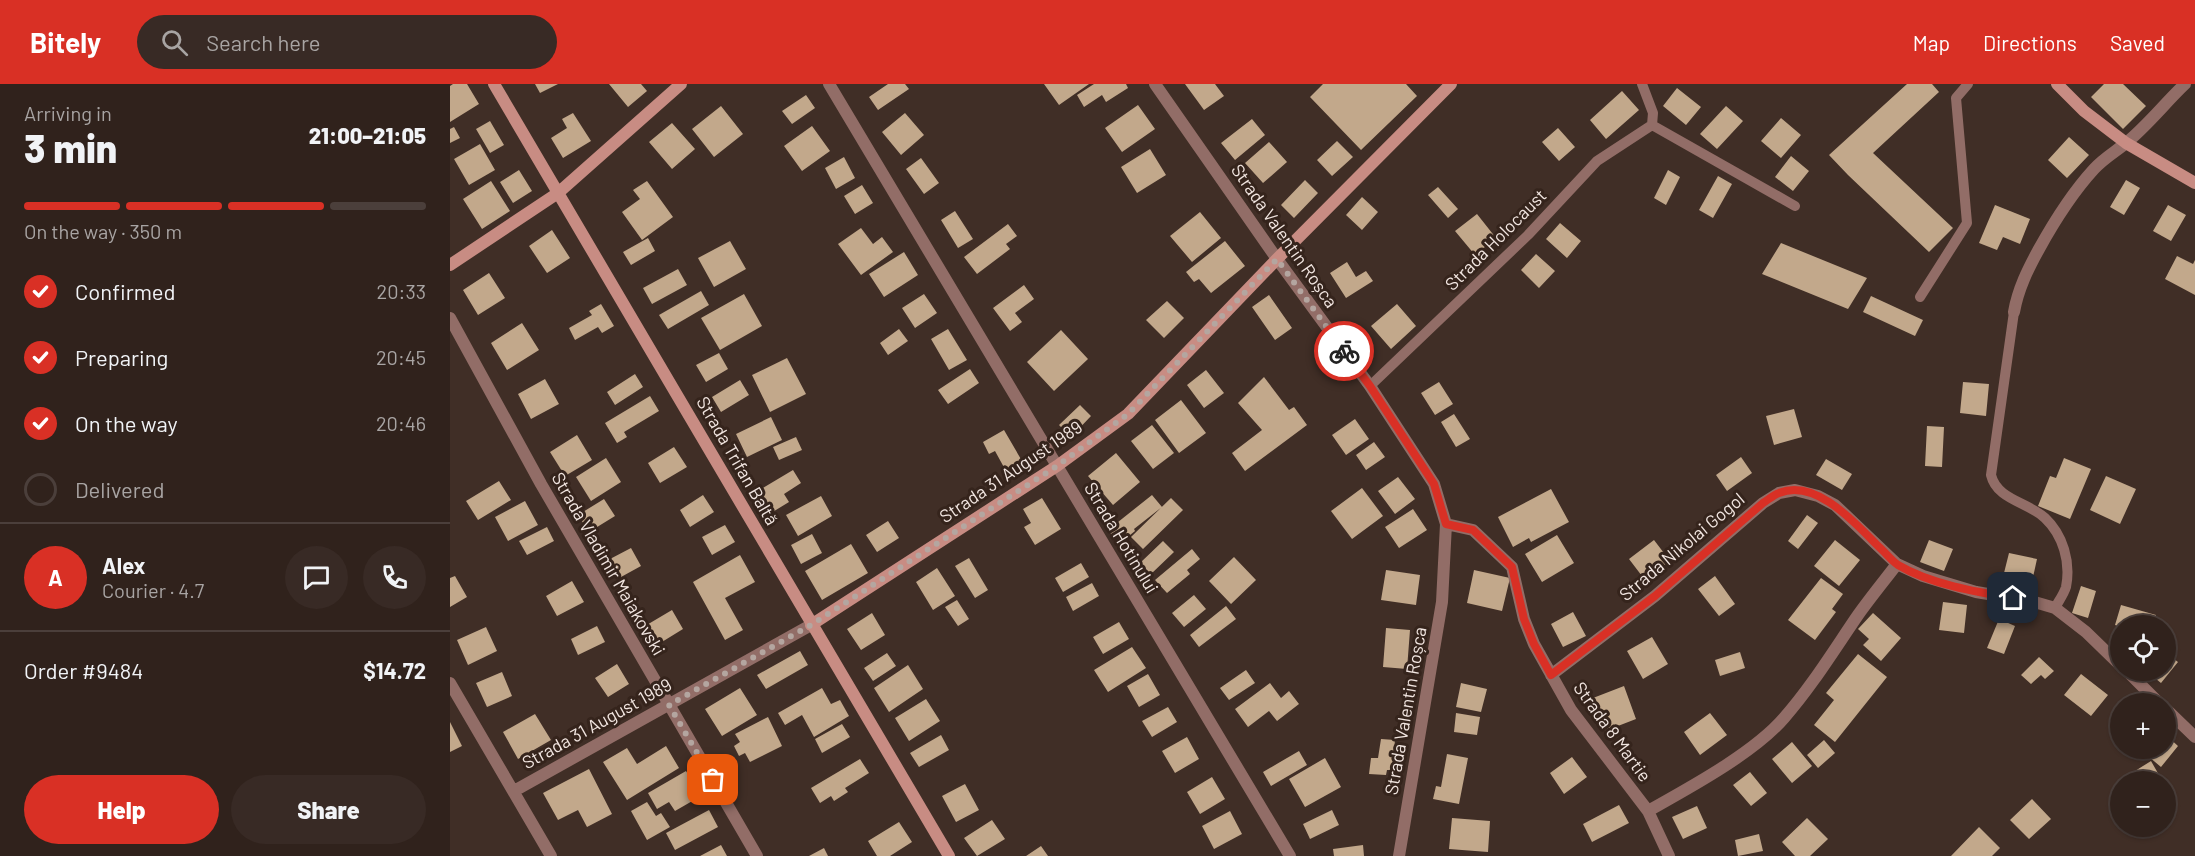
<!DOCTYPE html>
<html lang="en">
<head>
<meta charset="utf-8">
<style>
	:root { --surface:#30221c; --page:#382a25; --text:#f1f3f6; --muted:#a8a4a3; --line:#4b3f3b; --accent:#d93025 }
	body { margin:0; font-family:Barlow,sans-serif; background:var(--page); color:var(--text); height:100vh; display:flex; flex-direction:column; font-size:22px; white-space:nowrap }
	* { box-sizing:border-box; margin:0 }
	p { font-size:20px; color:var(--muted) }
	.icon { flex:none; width:33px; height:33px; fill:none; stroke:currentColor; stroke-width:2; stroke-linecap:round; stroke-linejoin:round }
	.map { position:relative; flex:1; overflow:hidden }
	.drawer { display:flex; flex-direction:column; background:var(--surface); width:450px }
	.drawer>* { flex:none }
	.controls { position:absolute; left:1660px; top:531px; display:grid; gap:12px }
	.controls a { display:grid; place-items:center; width:66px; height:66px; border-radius:50%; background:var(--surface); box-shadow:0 2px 4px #0004,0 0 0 2px var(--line); font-size:30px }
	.pin { position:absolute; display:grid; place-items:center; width:51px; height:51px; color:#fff; margin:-26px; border-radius:12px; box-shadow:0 3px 9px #0006 }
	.courier { position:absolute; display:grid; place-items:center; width:60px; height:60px; margin:-30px; border:4px solid #d93025; border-radius:50%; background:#fff; color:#222; box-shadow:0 2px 8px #0007 }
	.headline em { font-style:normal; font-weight:800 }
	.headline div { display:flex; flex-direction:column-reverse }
	.headline { display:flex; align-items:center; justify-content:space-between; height:102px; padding:0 24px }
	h1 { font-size:39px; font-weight:800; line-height:45px }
	.bar { display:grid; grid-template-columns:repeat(4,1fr); gap:9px 6px; align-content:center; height:72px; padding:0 24px }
	.bar i { height:8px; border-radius:4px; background:var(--line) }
	.bar .current { background:var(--accent) }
	.bar p { grid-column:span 4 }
	.line { display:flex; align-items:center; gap:15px; padding:0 24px; border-top:2px solid var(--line) }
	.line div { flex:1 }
	.round { display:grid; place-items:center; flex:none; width:63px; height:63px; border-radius:32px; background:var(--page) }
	ol { padding:0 24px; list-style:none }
	li { display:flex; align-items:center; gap:18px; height:66px }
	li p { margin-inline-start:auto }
	li .icon { padding:6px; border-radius:50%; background:var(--accent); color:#fff; stroke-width:4 }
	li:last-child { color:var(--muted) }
	li i { width:33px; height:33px; border:3px solid var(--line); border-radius:50% }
	.cta { display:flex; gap:12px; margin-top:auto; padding:12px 24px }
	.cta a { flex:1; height:69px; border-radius:36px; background:var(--accent); color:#fff; font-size:24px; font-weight:800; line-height:69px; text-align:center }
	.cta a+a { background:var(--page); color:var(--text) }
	header { display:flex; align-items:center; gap:36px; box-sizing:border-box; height:84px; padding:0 30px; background:var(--accent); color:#fff }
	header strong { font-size:28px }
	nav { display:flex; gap:33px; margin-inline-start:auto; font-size:21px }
	.search { width:420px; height:54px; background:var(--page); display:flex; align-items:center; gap:15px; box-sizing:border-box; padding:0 21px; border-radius:33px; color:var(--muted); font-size:22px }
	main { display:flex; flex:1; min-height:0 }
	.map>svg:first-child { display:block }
	.building { fill:#c2a88b }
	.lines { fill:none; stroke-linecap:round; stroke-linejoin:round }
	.lane { stroke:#926d67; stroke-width:10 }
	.street { stroke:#926d67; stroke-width:12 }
	.secondary { stroke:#c88c83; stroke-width:12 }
	.done { stroke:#b4a6a0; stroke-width:6; stroke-dasharray:0 10.8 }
	.route { stroke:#d93025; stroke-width:8 }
	.labels { text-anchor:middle; stroke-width:6; stroke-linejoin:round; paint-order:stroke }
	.street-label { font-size:18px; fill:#f2e6e1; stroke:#35241c }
</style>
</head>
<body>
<header>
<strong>Bitely</strong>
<div class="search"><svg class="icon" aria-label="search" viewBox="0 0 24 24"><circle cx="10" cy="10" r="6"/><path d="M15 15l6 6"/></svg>Search here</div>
<nav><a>Map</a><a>Directions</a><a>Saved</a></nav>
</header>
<main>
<section class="drawer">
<div class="headline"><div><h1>3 min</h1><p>Arriving in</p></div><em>21:00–21:05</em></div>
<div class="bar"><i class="current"></i><i class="current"></i><i class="current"></i><i></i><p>On the way · 350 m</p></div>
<ol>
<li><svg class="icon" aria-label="check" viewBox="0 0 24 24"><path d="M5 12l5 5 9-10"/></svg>Confirmed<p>20:33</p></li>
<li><svg class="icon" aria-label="check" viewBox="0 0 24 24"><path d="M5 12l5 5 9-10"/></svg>Preparing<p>20:45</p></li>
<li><svg class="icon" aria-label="check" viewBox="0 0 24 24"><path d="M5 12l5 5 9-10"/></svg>On the way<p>20:46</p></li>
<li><i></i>Delivered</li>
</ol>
<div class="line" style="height:108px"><b class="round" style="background:var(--accent);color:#fff">A</b><div><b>Alex</b><p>Courier · 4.7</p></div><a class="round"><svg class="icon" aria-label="chat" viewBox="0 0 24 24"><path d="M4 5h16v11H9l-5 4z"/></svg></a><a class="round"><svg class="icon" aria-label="phone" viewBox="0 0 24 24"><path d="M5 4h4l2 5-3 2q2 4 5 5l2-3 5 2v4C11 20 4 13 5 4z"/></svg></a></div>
<div class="line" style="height:78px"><div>Order #9484</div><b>$14.72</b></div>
<div class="cta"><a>Help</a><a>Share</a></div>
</section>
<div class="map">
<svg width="1745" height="772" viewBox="0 0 1745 772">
	<rect width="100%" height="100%" fill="#402e26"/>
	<!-- building -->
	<path class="building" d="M 3,0 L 17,0 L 29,20 L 0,38 L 0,2 Z
		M 85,0 L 108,0 L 90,9 Z
		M 159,0 L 191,0 L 197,7 L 178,23 Z
		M 438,0 L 455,0 L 459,5 L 428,26 L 419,13 Z
		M 594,0 L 639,0 L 609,21 Z
		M 644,0 L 676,0 L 678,4 L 656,18 L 652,11 L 634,23 L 627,11 Z
		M 735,0 L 765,0 L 774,12 L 754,26 Z
		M 873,0 L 956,0 L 967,12 L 911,66 L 860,13 Z
		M 1457,0 L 1482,0 L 1489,8 L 1423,69 L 1503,144 L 1479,168 L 1398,91 L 1379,71 Z
		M 1654,0 L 1673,0 L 1696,22 L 1673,45 L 1641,13 Z
		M 1227,4 L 1251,23 L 1236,41 L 1213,22 Z
		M 1172,7 L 1189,26 L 1156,55 L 1140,36 Z
		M 356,11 L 365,24 L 342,40 L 332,27 Z
		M 688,21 L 705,45 L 672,68 L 655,44 Z
		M 271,22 L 293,50 L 264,73 L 242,45 Z
		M 1276,22 L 1293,37 L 1267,65 L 1250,50 Z
		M 123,29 L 141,57 L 113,74 L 101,54 L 117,44 L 112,35 Z
		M 455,29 L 474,51 L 451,71 L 432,48 Z
		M 1331,34 L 1351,51 L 1331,74 L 1311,57 Z
		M 802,35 L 815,51 L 785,76 L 771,59 Z
		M 40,37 L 54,61 L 40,69 L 26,45 Z
		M 222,39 L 245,65 L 222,85 L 199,58 Z
		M 362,42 L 380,67 L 352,87 L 334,62 Z
		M 4,43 L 10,54 L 0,59 L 0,45 Z
		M 1108,44 L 1125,63 L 1109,77 L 1092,58 Z
		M 1619,53 L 1639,71 L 1617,94 L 1598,76 Z
		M 887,57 L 903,73 L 882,92 L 867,76 Z
		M 819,58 L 837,78 L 813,99 L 795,79 Z
		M 30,60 L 45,86 L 19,101 L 4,75 Z
		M 700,65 L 716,91 L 687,109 L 671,83 Z
		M 1341,72 L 1359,87 L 1343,107 L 1325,93 Z
		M 394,73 L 405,94 L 386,105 L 375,84 Z
		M 471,74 L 489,99 L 474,110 L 456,85 Z
		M 69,86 L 82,107 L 63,119 L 50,98 Z
		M 1218,86 L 1230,93 L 1216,121 L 1204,114 Z
		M 1268,92 L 1282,100 L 1263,134 L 1249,126 Z
		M 855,96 L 868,109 L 844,134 L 831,121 Z
		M 1676,96 L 1690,104 L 1674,131 L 1660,123 Z
		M 41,97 L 60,127 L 32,145 L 13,115 Z
		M 197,97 L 223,133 L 192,156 L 172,128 L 190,115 L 183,106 Z
		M 412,101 L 423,119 L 405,130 L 394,112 Z
		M 988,103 L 1008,125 L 998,134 L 978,111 Z
		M 912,113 L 928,128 L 912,146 L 896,131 Z
		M 1545,121 L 1580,135 L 1570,160 L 1553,153 L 1547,166 L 1529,159 Z
		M 1718,121 L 1736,131 L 1721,157 L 1703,147 Z
		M 505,127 L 523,155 L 508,164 L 491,136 Z
		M 750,128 L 771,154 L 742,178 L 720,152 Z
		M 1027,130 L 1046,154 L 1025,171 L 1005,147 Z
		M 1110,139 L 1131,157 L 1117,174 L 1096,155 Z
		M 558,140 L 567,152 L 556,160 L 560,165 L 527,190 L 514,173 Z
		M 411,144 L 423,160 L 432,153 L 443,168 L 411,191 L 388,160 Z
		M 102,146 L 120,174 L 97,189 L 79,162 Z
		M 198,154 L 205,167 L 181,181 L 173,168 Z
		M 280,157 L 296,185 L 264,203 L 248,174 Z
		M 775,157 L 795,182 L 761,209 L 749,195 L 744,198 L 736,188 Z
		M 1331,159 L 1417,194 L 1398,225 L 1312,190 Z
		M 454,168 L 468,191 L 434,213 L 419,190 Z
		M 1086,170 L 1105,187 L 1089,204 L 1071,186 Z
		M 1727,172 L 1743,180 L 1745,176 L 1745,211 L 1715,195 Z
		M 897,178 L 906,193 L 916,187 L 923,197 L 896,214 L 880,189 Z
		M 228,185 L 237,201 L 202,220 L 193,204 Z
		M 39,189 L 55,214 L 28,231 L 13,206 Z
		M 574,201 L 584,215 L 565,229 L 572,238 L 560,247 L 543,224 Z
		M 251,207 L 259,221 L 218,245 L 209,231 Z
		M 294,210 L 312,242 L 270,266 L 251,234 Z
		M 474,210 L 487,229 L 465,244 L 452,224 Z
		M 819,211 L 842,244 L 825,256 L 802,223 Z
		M 1421,212 L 1473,236 L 1465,252 L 1413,228 Z
		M 717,217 L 734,234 L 714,254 L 696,236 Z
		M 151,220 L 164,242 L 152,249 L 148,243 L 125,256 L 119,244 L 142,231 L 139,227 Z
		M 947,220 L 966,242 L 941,265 L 921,242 Z
		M 72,239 L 89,266 L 57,286 L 41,259 Z
		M 449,245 L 458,257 L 438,271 L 430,259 Z
		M 498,245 L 517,276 L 499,286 L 481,255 Z
		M 611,246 L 638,275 L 604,307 L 577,278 Z
		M 269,269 L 278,285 L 256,298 L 246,281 Z
		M 337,274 L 356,310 L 320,328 L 302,291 Z
		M 520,285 L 529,299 L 498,320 L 488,306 Z
		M 756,286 L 774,309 L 754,324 L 737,301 Z
		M 185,290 L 193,303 L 165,321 L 157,308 Z
		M 814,293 L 839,326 L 844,323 L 857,341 L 795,387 L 782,369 L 812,346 L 788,319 Z
		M 95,295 L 109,320 L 81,335 L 68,310 Z
		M 290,296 L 299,311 L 271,328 L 262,313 Z
		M 989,298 L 1003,320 L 985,331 L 971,309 Z
		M 1513,298 L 1539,300 L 1536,332 L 1510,329 Z
		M 200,312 L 209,327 L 174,348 L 177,353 L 167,359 L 155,339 Z
		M 731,316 L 756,349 L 729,369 L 705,336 Z
		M 630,321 L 641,332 L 621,353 L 609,341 Z
		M 1344,325 L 1352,353 L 1324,361 L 1316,332 Z
		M 1004,330 L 1020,355 L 1006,363 L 991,338 Z
		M 321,333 L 332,356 L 297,373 L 286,350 Z
		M 905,335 L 919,355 L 896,371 L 882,351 Z
		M 702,341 L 724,369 L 703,385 L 681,357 Z
		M 1477,342 L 1494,343 L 1492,383 L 1475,382 Z
		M 554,346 L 572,377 L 556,387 L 545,367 L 539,370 L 533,358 Z
		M 127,351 L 142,376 L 115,392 L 100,368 Z
		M 346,353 L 352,366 L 329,376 L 323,363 Z
		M 924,358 L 935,373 L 916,386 L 906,371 Z
		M 224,363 L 237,383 L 210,399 L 198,379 Z
		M 666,369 L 690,398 L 663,421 L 638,392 Z
		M 1291,373 L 1302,389 L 1277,407 L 1266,391 Z
		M 156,374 L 171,398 L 141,417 L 126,393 Z
		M 1614,374 L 1641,385 L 1620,435 L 1588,422 L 1600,392 L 1606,394 Z
		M 1376,375 L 1402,390 L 1392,406 L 1366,391 Z
		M 343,386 L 351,399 L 334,410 L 339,418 L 321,429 L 308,407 Z
		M 1656,392 L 1686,405 L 1670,440 L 1640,426 Z
		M 948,393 L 965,415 L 945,430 L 928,407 Z
		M 49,397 L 61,416 L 28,436 L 16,417 Z
		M 912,404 L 933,432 L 902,455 L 881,427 Z
		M 1101,405 L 1119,438 L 1081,458 L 1079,454 L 1063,463 L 1048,433 Z
		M 253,411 L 264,428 L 240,443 L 230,426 Z
		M 702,411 L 712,423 L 684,445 L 685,447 L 669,460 L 658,446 Z
		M 371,412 L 382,432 L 348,452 L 336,431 Z
		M 592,414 L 611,445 L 585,461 L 574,443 L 581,439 L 573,425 Z
		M 721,414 L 733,426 L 693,465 L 681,453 Z
		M 154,415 L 165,432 L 139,448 L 128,431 Z
		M 75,417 L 88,441 L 58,457 L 45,433 Z
		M 963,425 L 977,446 L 949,464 L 935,443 Z
		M 1357,431 L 1368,439 L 1348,465 L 1338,457 Z
		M 438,437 L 449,454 L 427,468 L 416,451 Z
		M 275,441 L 285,458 L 262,471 L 252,453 Z
		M 97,443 L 104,457 L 77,471 L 69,457 Z
		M 362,450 L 372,469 L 351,480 L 341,461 Z
		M 1107,451 L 1124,479 L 1092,498 L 1075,470 Z
		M 1204,456 L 1220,477 L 1195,496 L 1179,475 Z
		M 1385,456 L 1410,476 L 1389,502 L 1364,482 Z
		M 1479,456 L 1503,465 L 1494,487 L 1470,478 Z
		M 713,457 L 724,468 L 701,490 L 690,479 Z
		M 401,460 L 418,489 L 372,516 L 355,487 Z
		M 181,464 L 191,482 L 171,493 L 160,475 Z
		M 742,465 L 750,475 L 737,486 L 740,490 L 717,509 L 705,496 Z
		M 1559,469 L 1587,475 L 1580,507 L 1551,501 Z
		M 290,471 L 305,498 L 275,514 L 293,546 L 275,556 L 243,498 Z
		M 784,473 L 806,496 L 781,520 L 759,497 Z
		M 519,474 L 538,506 L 525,514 L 505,482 Z
		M 631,479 L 639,493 L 613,508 L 605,494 Z
		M 487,484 L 505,512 L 483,526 L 466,498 Z
		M 936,486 L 970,491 L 966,521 L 931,516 Z
		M 1024,486 L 1060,494 L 1052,527 L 1017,519 Z
		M 5,492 L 17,513 L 0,523 L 0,494 Z
		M 1265,492 L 1285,520 L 1269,532 L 1248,505 Z
		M 1371,494 L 1393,510 L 1382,525 L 1386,528 L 1365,556 L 1338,536 Z
		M 122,497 L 134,518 L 107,532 L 96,512 Z
		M 642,499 L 649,512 L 623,527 L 616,513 Z
		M 1631,502 L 1646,507 L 1638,534 L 1622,529 Z
		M 744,511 L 756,525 L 734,543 L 722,529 Z
		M 507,516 L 519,535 L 508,542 L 495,523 Z
		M 1493,518 L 1517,521 L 1514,549 L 1489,546 Z
		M 1671,521 L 1706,531 L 1703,542 L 1671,543 L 1665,541 Z
		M 776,522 L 786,535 L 749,563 L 740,551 Z
		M 222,526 L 233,545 L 207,561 L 195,542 Z
		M 1123,528 L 1136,552 L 1113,563 L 1101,540 Z
		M 422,529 L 435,551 L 411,566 L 397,545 Z
		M 1423,529 L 1451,554 L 1431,577 L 1413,561 L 1419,555 L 1408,545 Z
		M 1549,535 L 1565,542 L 1554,570 L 1537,564 Z
		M 669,538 L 679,555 L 653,570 L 643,553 Z
		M 147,542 L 155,558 L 128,571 L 121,555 Z
		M 36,543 L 47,567 L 18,581 L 7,556 Z
		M 936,544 L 960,546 L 957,585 L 933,583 Z
		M 1202,553 L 1218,580 L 1193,595 L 1177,567 Z
		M 682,563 L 696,584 L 658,608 L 644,586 Z
		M 350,567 L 358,581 L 316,605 L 307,591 Z
		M 1290,568 L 1295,584 L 1270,592 L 1265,576 Z
		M 437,569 L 446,582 L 423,597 L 414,584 Z
		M 1716,569 L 1728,578 L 1711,599 L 1695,586 L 1716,586 Z
		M 1408,570 L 1437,593 L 1385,658 L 1364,641 L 1384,616 L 1376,609 Z
		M 1589,573 L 1604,587 L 1595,595 L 1591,591 L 1581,600 L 1571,591 Z
		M 167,580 L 179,600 L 158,613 L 145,594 Z
		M 458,581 L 473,605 L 439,628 L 424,604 Z
		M 796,586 L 805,599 L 779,616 L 770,604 Z
		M 52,588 L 62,612 L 37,623 L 26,599 Z
		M 698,590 L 710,611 L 689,623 L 677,602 Z
		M 1631,590 L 1658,611 L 1641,632 L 1614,611 Z
		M 820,599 L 831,614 L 839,607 L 849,620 L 827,637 L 819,627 L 798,643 L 785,625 Z
		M 1011,599 L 1037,605 L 1031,628 L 1006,623 Z
		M 1174,602 L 1186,635 L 1155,647 L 1143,614 Z
		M 290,604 L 307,631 L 272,652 L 255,625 Z
		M 372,604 L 381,620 L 390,616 L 399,632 L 364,653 L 352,631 L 335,641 L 328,629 Z
		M 476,615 L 490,637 L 459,657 L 445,634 Z
		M 718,623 L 727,638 L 702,653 L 692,637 Z
		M 1006,629 L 1030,633 L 1027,651 L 1004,648 Z
		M 1260,629 L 1277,651 L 1250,671 L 1234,648 Z
		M 85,630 L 101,656 L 68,675 L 53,648 Z
		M 318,633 L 332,662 L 300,678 L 295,669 L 289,672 L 284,662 L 290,658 L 285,650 Z
		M 0,638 L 12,662 L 0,668 Z
		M 392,640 L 400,653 L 372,669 L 365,655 Z
		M 491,651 L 499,666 L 469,683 L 460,669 Z
		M 1716,651 L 1728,662 L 1711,683 L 1692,667 L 1694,664 L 1716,664 Z
		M 737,653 L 749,675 L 725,689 L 712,667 Z
		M 931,655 L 945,656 L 942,686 L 937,686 L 936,691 L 919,690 L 921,674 L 928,674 Z
		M 1374,656 L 1385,669 L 1368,684 L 1357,671 Z
		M 1342,658 L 1362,682 L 1342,699 L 1322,675 Z
		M 216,662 L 229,684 L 177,716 L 153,678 L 177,664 L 187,680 Z
		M 849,667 L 857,681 L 821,702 L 813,688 Z
		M 997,670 L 1018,674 L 1009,720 L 983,715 L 986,702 L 991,703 Z
		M 1122,673 L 1137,693 L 1114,710 L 1100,689 Z
		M 875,674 L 891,703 L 855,723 L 839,695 Z
		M 410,675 L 419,689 L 395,704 L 398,708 L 384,717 L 381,712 L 370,719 L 361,704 Z
		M 1701,677 L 1713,698 L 1681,698 L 1677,692 Z
		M 139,685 L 162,730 L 137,743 L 128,726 L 108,736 L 93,709 Z
		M 236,687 L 251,712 L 225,727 L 219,718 L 207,725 L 198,709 Z
		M 1300,688 L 1317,709 L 1301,722 L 1283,701 Z
		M 762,693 L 775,715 L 750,730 L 737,708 Z
		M 515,700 L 529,726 L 506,738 L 492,712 Z
		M 1582,715 L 1601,735 L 1579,755 L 1560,736 Z
		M 197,718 L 206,732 L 211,729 L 220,743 L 197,756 L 181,727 Z
		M 1169,721 L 1179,739 L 1142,758 L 1133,740 Z
		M 1247,722 L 1257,744 L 1233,755 L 1222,733 Z
		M 259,726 L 268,743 L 225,766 L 216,749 Z
		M 882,726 L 889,741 L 860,755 L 853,740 Z
		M 780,727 L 792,750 L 764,765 L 752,742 Z
		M 1002,734 L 1040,737 L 1038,768 L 999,765 Z
		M 1357,734 L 1378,755 L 1360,772 L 1345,772 L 1332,758 Z
		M 542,736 L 555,755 L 527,772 L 514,754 Z
		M 449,738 L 462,758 L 440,772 L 427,772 L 418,757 Z
		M 1529,743 L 1550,764 L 1542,772 L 1501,772 Z
		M 1309,750 L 1313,767 L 1288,772 L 1285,756 Z
		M 271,761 L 277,772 L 250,772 Z
		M 913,761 L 914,772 L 884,772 L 883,765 Z
		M 591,762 L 598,772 L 576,772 Z
		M 374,764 L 378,772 L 359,772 Z"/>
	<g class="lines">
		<!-- lane -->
		<path class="lane" d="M 1202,41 L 1345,122
			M 1470,213 L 1517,139 L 1506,14 L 1518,0
			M 1564,228 L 1541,391 C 1547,416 1578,418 1595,434 C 1613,451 1621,478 1616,503 C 1614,510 1608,518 1605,524
			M 920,302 L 1078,151 L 1147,77 L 1202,41 L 1203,29 L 1192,0"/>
		<!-- street -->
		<path class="street" d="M 379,0 L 840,772
			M 705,0 L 827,175 L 920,302 L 984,400 L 996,440 L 992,518 L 949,772
			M 1564,228 C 1568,205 1578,185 1589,165 C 1605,136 1622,109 1644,85 C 1654,74 1665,68 1676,59 C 1697,42 1715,19 1735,0
			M 0,234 L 91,400 L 307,772
			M 996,440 L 1023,446 L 1062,483 L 1074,535 L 1084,560 L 1121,626 L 1198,727 L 1219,772
			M 1676,586 L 1710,620
			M 1101,591 L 1205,512 L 1313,419 L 1329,409 L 1345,406 L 1368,412 L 1385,421 L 1447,480 L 1473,492 L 1526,508 L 1581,517 L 1605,524 L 1636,548 L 1671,582
			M 0,599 L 101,772
			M 1716,625 L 1745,653
			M 64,707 L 361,541
			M 1198,727 C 1239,704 1304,669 1334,634 C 1362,602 1384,566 1408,531 C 1420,514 1434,497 1447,480"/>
		<!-- secondary -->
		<path class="secondary" d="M 44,0 C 196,257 346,516 499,772
			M 1607,0 L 1634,27 L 1676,59 L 1745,99
			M 0,181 L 108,109 L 231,0
			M 361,541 L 607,382 L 678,330 L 827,175 L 1001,0"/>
	</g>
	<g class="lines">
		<!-- done -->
		<path class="done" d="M 263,696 L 219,621 L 361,541 L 607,382 L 678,330 L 827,175 L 894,267"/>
		<!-- route -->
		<path class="route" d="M 894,267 L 920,302 L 984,400 L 996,440 L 1023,446 L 1062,483 L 1074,535 L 1084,560 L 1101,591 L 1205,512 L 1313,419 C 1318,416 1323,411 1329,409 C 1366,394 1405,439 1428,462 C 1435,468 1441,476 1448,481 C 1480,500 1526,508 1563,514"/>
	</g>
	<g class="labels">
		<!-- street labels -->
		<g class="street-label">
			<text transform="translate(834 152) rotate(55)" y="6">Strada Valentin Roșca</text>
			<text transform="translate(1046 156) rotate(-45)" y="6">Strada Holocaust</text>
			<text transform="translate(287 377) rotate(60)" y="6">Strada Trifan Baltă</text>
			<text transform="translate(561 388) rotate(-34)" y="6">Strada 31 August 1989</text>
			<text transform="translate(671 454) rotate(59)" y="6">Strada Hotinului</text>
			<text transform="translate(1232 463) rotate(-40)" y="6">Strada Nikolai Gogol</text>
			<text transform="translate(158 480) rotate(60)" y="6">Strada Vladimir Maiakovski</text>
			<text transform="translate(956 627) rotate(-80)" y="6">Strada Valentin Roșca</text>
			<text transform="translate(147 640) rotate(-29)" y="6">Strada 31 August 1989</text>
			<text transform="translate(1162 648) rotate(54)" y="6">Strada 8 Martie</text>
		</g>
	</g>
</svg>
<div class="controls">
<a><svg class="icon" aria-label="locate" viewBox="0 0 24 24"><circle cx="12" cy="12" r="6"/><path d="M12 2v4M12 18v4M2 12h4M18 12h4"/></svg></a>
<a>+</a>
<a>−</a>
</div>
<div class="pin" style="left:263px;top:696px;background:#ea580c"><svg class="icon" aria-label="bag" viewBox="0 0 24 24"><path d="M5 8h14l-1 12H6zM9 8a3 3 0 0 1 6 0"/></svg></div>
<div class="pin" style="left:1563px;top:514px;background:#1f2937"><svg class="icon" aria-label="home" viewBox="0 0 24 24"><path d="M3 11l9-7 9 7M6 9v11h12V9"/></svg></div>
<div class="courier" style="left:894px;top:267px"><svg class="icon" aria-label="bike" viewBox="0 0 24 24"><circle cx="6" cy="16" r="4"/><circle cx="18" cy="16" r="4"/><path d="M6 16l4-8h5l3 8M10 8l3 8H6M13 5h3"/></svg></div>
</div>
</main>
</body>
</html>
